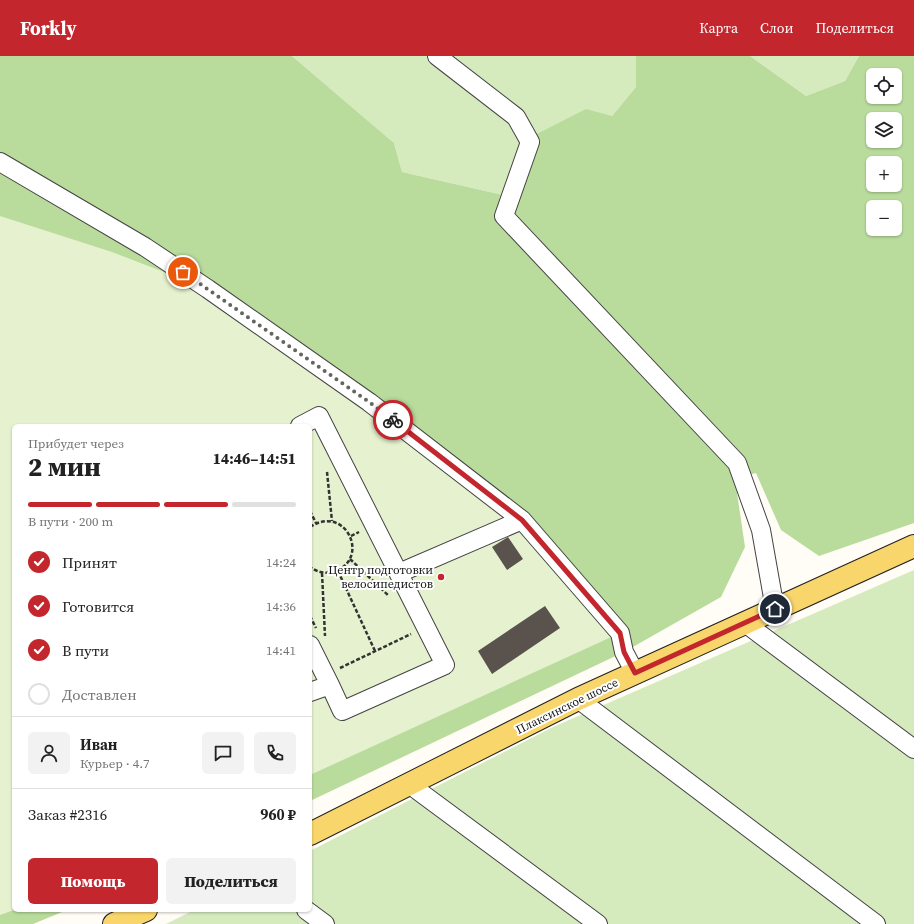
<!DOCTYPE html>
<html lang="ru">
<head>
<meta charset="utf-8">
<style>
	:root { --surface:#fff; --page:#f2f2f2; --text:#222; --muted:#767676; --line:#e0e0e0; --accent:#c4262e }
	body { margin:0; font-family:"Source Serif 4",serif; background:var(--page); color:var(--text); height:100vh; display:flex; flex-direction:column; font-size:15px; white-space:nowrap }
	* { box-sizing:border-box; margin:0 }
	p { font-size:13px; color:var(--muted) }
	.icon { flex:none; width:22px; height:22px; fill:none; stroke:currentColor; stroke-width:2; stroke-linecap:round; stroke-linejoin:round }
	.map { position:relative; flex:1; overflow:hidden }
	.sheet { position:absolute; left:12px; top:368px; width:300px; height:488px; display:flex; flex-direction:column; background:var(--surface); border-radius:6px; box-shadow:0 1px 3px #0004 }
	.sheet>* { flex:none }
	.fabs { position:absolute; left:866px; top:12px; display:grid; gap:8px }
	.fabs a { display:grid; place-items:center; width:36px; height:36px; border-radius:6px; background:var(--surface); box-shadow:0 1px 3px #0004; font-size:20px }
	.pin { position:absolute; display:grid; place-items:center; width:34px; height:34px; color:#fff; margin:-17px; border:2px solid #fff; border-radius:50%; box-shadow:0 1px 4px #0007 }
	.courier { position:absolute; display:grid; place-items:center; width:40px; height:40px; margin:-20px; border:3px solid #c4262e; border-radius:50%; background:#fff; color:#222; box-shadow:0 1px 5px #0007 }
	.head em { font-style:normal; font-weight:800 }
	.head div { display:flex; flex-direction:column-reverse }
	.head { display:flex; align-items:center; justify-content:space-between; height:68px; padding:0 16px }
	h1 { font-size:26px; font-weight:800; line-height:30px }
	.bar { display:grid; grid-template-columns:repeat(4,1fr); gap:6px 4px; align-content:center; height:48px; padding:0 16px }
	.bar i { height:5px; border-radius:3px; background:var(--line) }
	.bar .on { background:var(--accent) }
	.bar p { grid-column:span 4 }
	.line { display:flex; align-items:center; gap:10px; padding:0 16px; border-top:1px solid var(--line) }
	.line div { flex:1 }
	.round { display:grid; place-items:center; flex:none; width:42px; height:42px; border-radius:6px; background:var(--page) }
	ol { padding:0 16px; list-style:none }
	li { display:flex; align-items:center; gap:12px; height:44px }
	li p { margin-inline-start:auto }
	li .icon { padding:4px; border-radius:50%; background:var(--accent); color:#fff; stroke-width:4 }
	li:last-child { color:var(--muted) }
	li i { width:22px; height:22px; border:2px solid var(--line); border-radius:50% }
	.primary-button { display:flex; gap:8px; margin-top:auto; padding:8px 16px }
	.primary-button a { flex:1; height:46px; border-radius:6px; background:var(--accent); color:#fff; font-size:16px; font-weight:800; line-height:46px; text-align:center }
	.primary-button a+a { background:var(--page); color:var(--text) }
	header { display:flex; align-items:center; gap:24px; box-sizing:border-box; height:56px; padding:0 20px; background:var(--accent); color:#fff }
	header strong { font-size:19px }
	nav { display:flex; gap:22px; margin-inline-start:auto; font-size:14px }
	.map>svg:first-child { display:block }
	.green { fill:#d5ebbd }
	.forest { fill:#b9dc9c; fill-rule:evenodd }
	.pitch { fill:#e6f2cf }
	.building { fill:#5a524d }
	.lines { fill:none; stroke-linecap:round; stroke-linejoin:round }
	.minor-casing { stroke:#444; stroke-width:20 }
	.major-casing { stroke:#222; stroke-width:24 }
	.path { stroke:#333; stroke-width:2.5; stroke-dasharray:4 2; stroke-linecap:butt }
	.minor { stroke:#fff; stroke-width:18 }
	.major { stroke:#f9d66b; stroke-width:22 }
	.done { stroke:#646461; stroke-width:4; stroke-dasharray:0 7.2 }
	.route { stroke:#c4262e; stroke-width:5 }
	.poi-dot { fill:#c4262e; stroke:#fff; stroke-width:1.5 }
	.labels { text-anchor:middle; stroke-width:4; stroke-linejoin:round; paint-order:stroke }
	.poi-label { font-size:12px; fill:#111; stroke:#fff; text-anchor:end }
	.street-label { font-size:12px; fill:#111; stroke:#fff }
</style>
</head>
<body>
<header>
<strong>Forkly</strong>
<nav><a>Карта</a><a>Слои</a><a>Поделиться</a></nav>
</header>
<div class="map">
<svg width="914" height="868" viewBox="0 0 914 868">
	<rect width="100%" height="100%" fill="#fffdf5"/>
	<!-- green -->
	<path class="green" d="M 292,0 L 636,0 L 636,31 L 612,60 L 503,139 L 402,116 L 394,87 Z
		M 750,0 L 859,0 L 845,25 L 806,40 Z
		M 914,514 L 914,868 L 166,868 L 194,854 L 310,854 L 310,795 L 553,671 Z"/>
	<!-- forest -->
	<path class="forest" d="M 0,0 L 292,0 L 394,87 L 402,116 L 503,139 L 519,87 L 586,53 L 612,60 L 636,31 L 636,0 L 750,0 L 806,40 L 845,25 L 859,0 L 914,0 L 914,467 L 819,500 L 781,474 L 756,417 L 735,423 L 745,491 L 721,541 L 624,596 L 310,745 L 310,705 L 511,479 L 0,171 ZM 873,19 L 895,19 L 895,41 L 873,41 ZM 873,63 L 895,63 L 895,85 L 873,85 ZM 873,107 L 895,107 L 895,129 L 873,129 ZM 873,151 L 895,151 L 895,173 L 873,173 Z
		M 14,834 L 14,854 L 67,854 L 33,868 L 0,868 L 0,840 Z"/>
	<!-- pitch -->
	<path class="pitch" d="M 0,160 L 112,196 L 208,233 L 522,464 L 620,577 L 310,719 L 310,370 L 14,370 L 14,854 L 0,859 Z"/>
	<!-- building -->
	<path class="building" d="M 508,481 L 523,503 L 507,514 L 492,491 Z
		M 545,550 L 560,572 L 492,618 L 478,595 Z"/>
	<g class="lines">
		<defs>
			<path id="minor" d="M 437,0 L 516,61 L 530,86 L 504,160 L 737,407 L 761,474 L 775,553
				M 0,106 L 145,191 L 208,233 L 369,346 L 522,464 L 620,577 L 624,596 L 635,617
				M 300,370 L 319,360 L 445,609 L 342,655 L 330,629 L 310,589
				M 399,517 L 522,464
				M 745,567 L 914,693
				M 310,636 L 330,629
				M 578,643 L 876,868
				M 409,728 L 598,868
				M 306,854 L 325,868"/>
			<path id="major" d="M 310,778 L 578,643 L 914,490
				M 114,868 L 146,854"/>
		</defs>
		<!-- minor casing -->
		<use href="#minor" class="minor-casing"/>
		<!-- major casing -->
		<use href="#major" class="major-casing"/>
		<!-- path -->
		<path class="path" d="M 327,416 L 332,465
			M 310,455 L 316,467
			M 310,471 C 346,447 372,504 333,516 C 325,518 317,516 310,511
			M 351,480 L 359,476
			M 350,503 L 389,540
			M 338,515 L 375,595
			M 322,517 L 325,580
			M 310,560 L 316,572
			M 340,612 L 411,578"/>
		<!-- minor -->
		<use href="#minor" class="minor"/>
		<!-- major -->
		<use href="#major" class="major"/>
	</g>
	<g class="lines">
		<!-- done -->
		<path class="done" d="M 183,216 L 369,346 L 393,364"/>
		<!-- route -->
		<path class="route" d="M 393,364 L 522,464 L 620,577 L 624,596 L 635,617 L 775,553"/>
	</g>
	<!-- markers -->
	<circle class="poi-dot" cx="441" cy="521" r="4"/>
	<g class="labels">
		<!-- poi labels -->
		<g class="poi-label">
			<text x="433" y="518">Центр подготовки<tspan x="433" dy="14">велосипедистов</tspan></text>
		</g>
		<!-- street labels -->
		<g class="street-label">
			<text transform="translate(567 650) rotate(-26)" y="4">Плаксинское шоссе</text>
		</g>
	</g>
</svg>
<div class="fabs">
<a><svg class="icon" aria-label="locate" viewBox="0 0 24 24"><circle cx="12" cy="12" r="6"/><path d="M12 2v4M12 18v4M2 12h4M18 12h4"/></svg></a>
<a><svg class="icon" aria-label="layers" viewBox="0 0 24 24"><path d="M12 4l9 5-9 5-9-5zM3 14l9 5 9-5"/></svg></a>
<a>+</a>
<a>−</a>
</div>
<div class="pin" style="left:183px;top:216px;background:#ea580c"><svg class="icon" aria-label="bag" viewBox="0 0 24 24"><path d="M5 8h14l-1 12H6zM9 8a3 3 0 0 1 6 0"/></svg></div>
<div class="pin" style="left:775px;top:553px;background:#1f2937"><svg class="icon" aria-label="home" viewBox="0 0 24 24"><path d="M3 11l9-7 9 7M6 9v11h12V9"/></svg></div>
<div class="courier" style="left:393px;top:364px"><svg class="icon" aria-label="bike" viewBox="0 0 24 24"><circle cx="6" cy="16" r="4"/><circle cx="18" cy="16" r="4"/><path d="M6 16l4-8h5l3 8M10 8l3 8H6M13 5h3"/></svg></div>
<section class="sheet">
<div class="head"><div><h1>2 мин</h1><p>Прибудет через</p></div><em>14:46–14:51</em></div>
<div class="bar"><i class="on"></i><i class="on"></i><i class="on"></i><i></i><p>В пути · 200 m</p></div>
<ol>
<li><svg class="icon" aria-label="check" viewBox="0 0 24 24"><path d="M5 12l5 5 9-10"/></svg>Принят<p>14:24</p></li>
<li><svg class="icon" aria-label="check" viewBox="0 0 24 24"><path d="M5 12l5 5 9-10"/></svg>Готовится<p>14:36</p></li>
<li><svg class="icon" aria-label="check" viewBox="0 0 24 24"><path d="M5 12l5 5 9-10"/></svg>В пути<p>14:41</p></li>
<li><i></i>Доставлен</li>
</ol>
<div class="line" style="height:72px"><a class="round"><svg class="icon" aria-label="person" viewBox="0 0 24 24"><circle cx="12" cy="8" r="4"/><path d="M4 21q1-7 8-7t8 7"/></svg></a><div><b>Иван</b><p>Курьер · 4.7</p></div><a class="round"><svg class="icon" aria-label="chat" viewBox="0 0 24 24"><path d="M4 5h16v11H9l-5 4z"/></svg></a><a class="round"><svg class="icon" aria-label="phone" viewBox="0 0 24 24"><path d="M5 4h4l2 5-3 2q2 4 5 5l2-3 5 2v4C11 20 4 13 5 4z"/></svg></a></div>
<div class="line" style="height:52px"><div>Заказ #2316</div><b>960 ₽</b></div>
<div class="primary-button"><a>Помощь</a><a>Поделиться</a></div>
</section>
</div>
</body>
</html>
